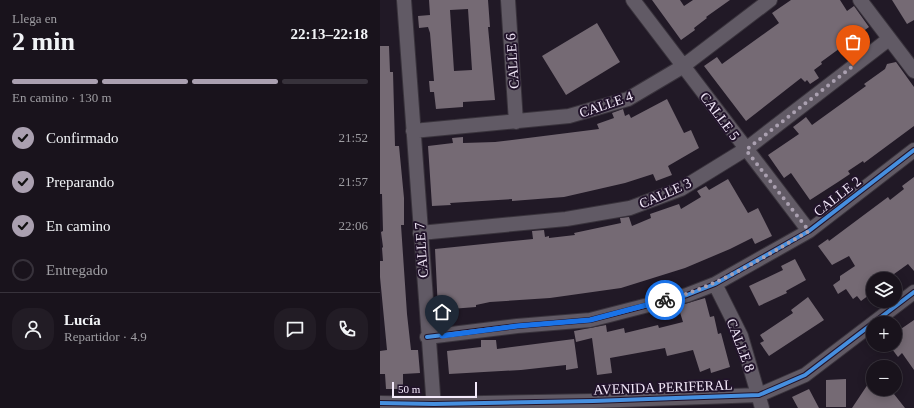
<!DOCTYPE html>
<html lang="es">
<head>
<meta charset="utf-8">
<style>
	:root { --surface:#19131c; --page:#221c25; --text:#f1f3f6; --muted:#9f9ea3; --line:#37323b; --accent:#aaa0b0 }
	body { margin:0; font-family:"Times New Roman",serif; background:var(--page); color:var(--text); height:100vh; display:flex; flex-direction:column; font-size:15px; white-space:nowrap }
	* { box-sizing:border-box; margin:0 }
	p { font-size:13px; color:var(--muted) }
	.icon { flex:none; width:22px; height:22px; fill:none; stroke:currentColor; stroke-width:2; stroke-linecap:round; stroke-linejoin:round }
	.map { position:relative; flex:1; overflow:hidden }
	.side { display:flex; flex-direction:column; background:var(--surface); width:380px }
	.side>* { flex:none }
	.tools { position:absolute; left:486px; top:272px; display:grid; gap:8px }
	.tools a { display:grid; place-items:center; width:36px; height:36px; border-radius:50%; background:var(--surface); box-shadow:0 2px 10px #0003,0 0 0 1px var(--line); font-size:20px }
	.scale { position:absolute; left:12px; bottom:10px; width:85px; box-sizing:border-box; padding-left:4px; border:2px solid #f3e9fa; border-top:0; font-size:11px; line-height:14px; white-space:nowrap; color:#f3e9fa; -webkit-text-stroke:3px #22142b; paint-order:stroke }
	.pin { position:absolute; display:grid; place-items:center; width:34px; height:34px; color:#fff; margin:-41px -17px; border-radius:50% 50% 50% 0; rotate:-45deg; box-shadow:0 0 4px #0007 }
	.pin .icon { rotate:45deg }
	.courier { position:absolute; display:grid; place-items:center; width:40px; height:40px; margin:-20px; border:3px solid #1a73e8; border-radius:50%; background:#fff; color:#222; box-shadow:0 1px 5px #0007 }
	.summary em { font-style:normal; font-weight:600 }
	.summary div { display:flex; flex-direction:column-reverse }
	.summary { display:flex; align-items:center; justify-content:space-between; height:68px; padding:0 12px }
	h1 { font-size:26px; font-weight:600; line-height:30px }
	.bar { display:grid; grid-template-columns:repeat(4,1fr); gap:6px 4px; align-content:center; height:48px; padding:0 12px }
	.bar i { height:5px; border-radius:3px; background:var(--line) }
	.bar .on { background:var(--accent) }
	.bar p { grid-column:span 4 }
	.line { display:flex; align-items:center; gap:10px; padding:0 12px; border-top:1px solid var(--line) }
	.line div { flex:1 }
	.round { display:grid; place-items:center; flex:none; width:42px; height:42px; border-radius:16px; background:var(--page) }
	ol { padding:0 12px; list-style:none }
	li { display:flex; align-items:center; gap:12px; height:44px }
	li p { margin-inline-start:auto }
	li .icon { padding:4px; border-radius:50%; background:var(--accent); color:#111; stroke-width:4 }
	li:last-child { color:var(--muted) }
	li i { width:22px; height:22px; border:2px solid var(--line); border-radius:50% }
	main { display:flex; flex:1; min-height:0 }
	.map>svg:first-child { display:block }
	.building { fill:#756a74; fill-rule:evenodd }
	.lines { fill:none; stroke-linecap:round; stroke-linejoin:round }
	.minor-casing { stroke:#39333c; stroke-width:16 }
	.minor { stroke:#615a65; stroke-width:14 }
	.cycleway-casing { stroke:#22142b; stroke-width:6 }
	.cycleway { stroke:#468fdf; stroke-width:4 }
	.done { stroke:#aaa0b0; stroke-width:4; stroke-dasharray:0 7.2 }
	.route { stroke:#1a73e8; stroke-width:5 }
	.labels { text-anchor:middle; stroke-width:4; stroke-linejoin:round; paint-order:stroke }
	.street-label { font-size:14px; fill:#f3e9fa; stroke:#22142b }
</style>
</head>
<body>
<main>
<section class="side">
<div class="summary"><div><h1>2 min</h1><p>Llega en</p></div><em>22:13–22:18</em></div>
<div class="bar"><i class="on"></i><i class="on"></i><i class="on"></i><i></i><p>En camino · 130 m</p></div>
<ol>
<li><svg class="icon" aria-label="check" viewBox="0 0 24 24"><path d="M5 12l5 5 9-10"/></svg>Confirmado<p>21:52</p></li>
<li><svg class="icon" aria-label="check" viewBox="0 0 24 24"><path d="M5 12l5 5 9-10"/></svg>Preparando<p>21:57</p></li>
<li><svg class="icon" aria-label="check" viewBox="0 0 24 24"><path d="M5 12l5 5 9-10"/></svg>En camino<p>22:06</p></li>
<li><i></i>Entregado</li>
</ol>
<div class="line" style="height:72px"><a class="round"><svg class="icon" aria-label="person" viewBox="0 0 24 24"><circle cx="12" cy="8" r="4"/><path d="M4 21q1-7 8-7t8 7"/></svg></a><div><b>Lucía</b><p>Repartidor · 4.9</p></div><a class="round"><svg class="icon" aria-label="chat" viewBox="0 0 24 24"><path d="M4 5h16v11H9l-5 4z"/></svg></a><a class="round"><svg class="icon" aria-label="phone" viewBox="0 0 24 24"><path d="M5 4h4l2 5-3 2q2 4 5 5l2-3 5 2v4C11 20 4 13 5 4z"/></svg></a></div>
</section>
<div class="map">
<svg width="534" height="408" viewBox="0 0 534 408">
	<rect width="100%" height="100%" fill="#211926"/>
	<!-- building -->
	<path class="building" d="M 49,0 L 108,0 L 110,27 L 108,27 L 115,100 L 83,102 L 83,107 L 56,109 L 54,92 L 50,92 L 49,81 L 54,81 L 50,33 L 48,27 L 39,28 L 38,16 L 50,15 ZM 88,9 L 92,70 L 74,71 L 70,10 Z
		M 272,0 L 300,0 L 304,6 L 313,0 L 350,0 L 326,17 L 327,18 L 314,28 L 315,30 L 301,40 Z
		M 411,0 L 460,0 L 467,11 L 474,6 L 489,27 L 441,62 L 442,64 L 434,70 L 439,78 L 430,84 L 427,80 L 425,82 L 421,78 L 366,121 L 324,66 L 337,57 L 342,64 L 399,23 L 392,13 Z
		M 512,0 L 534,0 L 534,20 L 527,24 Z
		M 217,23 L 240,62 L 186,95 L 162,56 Z
		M 0,46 L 9,46 L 10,72 L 13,72 L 15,146 L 19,146 L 24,198 L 24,225 L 21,225 L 27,314 L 31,350 L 38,350 L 40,373 L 23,374 L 23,389 L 6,389 L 5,374 L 0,374 L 0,351 L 7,350 L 0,277 L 0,261 L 3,261 L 2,248 L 3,247 L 1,232 L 3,231 L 2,194 L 0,194 Z
		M 516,62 L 534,87 L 534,126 L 484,163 L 483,161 L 468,171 L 470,174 L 458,182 L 430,200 L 411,173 L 404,178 L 388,155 L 419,134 L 413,127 L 421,121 L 426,117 L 432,125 L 486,86 L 484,84 L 505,69 L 507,64 Z
		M 287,99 L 304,133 L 311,130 L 319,148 L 288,166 L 292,175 L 276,181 L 273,174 L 245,183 L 184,197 L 132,201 L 132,199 L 70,203 L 71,205 L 52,206 L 48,146 L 73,143 L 72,138 L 83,137 L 83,143 L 115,142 L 219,129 L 217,124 L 234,118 L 232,113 L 243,109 L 245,116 L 249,114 L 251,118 Z
		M 534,177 L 534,271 L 528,264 L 507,279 L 493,279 L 493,292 L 481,301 L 477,296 L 473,299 L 466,289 L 458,294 L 453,285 L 460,280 L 460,276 L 475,266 L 469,256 L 452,265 L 438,246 L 448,239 L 449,241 L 508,197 L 510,200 L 524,189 L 522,186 Z
		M 348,179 L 368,213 L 378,208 L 392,236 L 375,244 L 372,238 L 350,249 L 305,268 L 241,288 L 170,298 L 110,302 L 96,305 L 96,307 L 58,310 L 55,249 L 153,239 L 152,231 L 164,230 L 165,237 L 169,236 L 169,238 L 195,235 L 194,233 L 241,223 L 240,218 L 249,217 L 252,226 L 271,218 L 270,214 L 299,204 L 301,209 L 321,197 L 317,191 L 326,186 L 329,190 Z
		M 415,259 L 426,280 L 406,291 L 407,293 L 379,306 L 369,286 L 403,270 L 401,266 Z
		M 428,297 L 444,320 L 389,356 L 380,343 L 384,341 L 380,335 L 413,313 L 411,310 Z
		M 325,298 L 330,317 L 334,316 L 338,334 L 341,333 L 350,367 L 331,373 L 330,368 L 320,372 L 313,350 L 287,356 L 285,348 L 230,358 L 232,373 L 217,375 L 212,338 L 196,342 L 194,331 L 226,325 L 227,332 L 244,328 L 245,333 L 278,325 L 279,328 L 303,322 L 298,306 Z
		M 534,320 L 534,370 L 522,353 L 518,357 L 509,345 L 515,345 L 515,333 Z
		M 194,339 L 198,368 L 186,370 L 186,365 L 141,370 L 69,374 L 67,351 L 101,347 L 101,340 L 116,340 L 117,349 Z
		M 466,379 L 466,407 L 446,407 L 446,380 Z
		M 488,384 L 502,394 L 505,389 L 510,389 L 525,408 L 472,408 Z
		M 429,389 L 439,408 L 418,408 L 412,397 Z"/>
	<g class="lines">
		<defs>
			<path id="minor" d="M 24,0 L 54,408
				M 128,0 L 136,122
				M 253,0 L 429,231
				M 480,0 L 534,71
				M 33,131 L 189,116 L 248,99 L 302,67 L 390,0
				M 40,233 L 186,219 L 250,208 L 301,189 L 366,149 L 509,39
				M 335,284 L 361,336 L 382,408
				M 47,337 L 137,326 L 210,320 L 307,295 L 335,284 L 429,231 L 534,150
				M 0,403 L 54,404 L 213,401 L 379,395 L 425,375 L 534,292"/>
		</defs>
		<!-- minor casing -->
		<use href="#minor" class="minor-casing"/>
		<!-- minor -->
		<use href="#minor" class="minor"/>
		<defs>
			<path id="cycleway" d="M 47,337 L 137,326 L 210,320 L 307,295 L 335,284 L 429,231 L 534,150
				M 0,403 L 54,404 L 213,401 L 379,395 L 425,375 L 534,292"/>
		</defs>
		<!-- cycleway casing -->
		<use href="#cycleway" class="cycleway-casing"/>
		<!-- cycleway -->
		<use href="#cycleway" class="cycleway"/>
	</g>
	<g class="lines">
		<!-- done -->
		<path class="done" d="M 285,300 C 337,287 382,258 429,231 L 366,150 L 473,66"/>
		<!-- route -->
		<path class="route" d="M 62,336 L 137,326 L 210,320 L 285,300"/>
	</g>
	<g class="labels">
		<!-- street labels -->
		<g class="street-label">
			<text transform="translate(132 61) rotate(-94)" y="5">CALLE 6</text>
			<text transform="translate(226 104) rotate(-19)" y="5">CALLE 4</text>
			<text transform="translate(340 116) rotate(53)" y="5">CALLE 5</text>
			<text transform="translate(285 193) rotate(-24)" y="5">CALLE 3</text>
			<text transform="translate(457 196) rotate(-38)" y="5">CALLE 2</text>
			<text transform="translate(41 250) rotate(-94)" y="5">CALLE 7</text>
			<text transform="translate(361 345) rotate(69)" y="5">CALLE 8</text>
			<text transform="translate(283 387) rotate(-2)" y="5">AVENIDA PERIFERAL</text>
		</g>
	</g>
</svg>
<div class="tools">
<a><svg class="icon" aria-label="layers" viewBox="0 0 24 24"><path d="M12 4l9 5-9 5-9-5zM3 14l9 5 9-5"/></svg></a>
<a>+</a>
<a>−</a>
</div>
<div class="scale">50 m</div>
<div class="pin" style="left:473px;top:66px;background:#ea580c"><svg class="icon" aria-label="bag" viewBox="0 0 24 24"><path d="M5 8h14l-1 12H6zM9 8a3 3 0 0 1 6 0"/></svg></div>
<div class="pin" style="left:62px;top:336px;background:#1f2937"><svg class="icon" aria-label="home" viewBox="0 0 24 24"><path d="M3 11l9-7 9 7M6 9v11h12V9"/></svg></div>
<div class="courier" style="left:285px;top:300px"><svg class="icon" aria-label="bike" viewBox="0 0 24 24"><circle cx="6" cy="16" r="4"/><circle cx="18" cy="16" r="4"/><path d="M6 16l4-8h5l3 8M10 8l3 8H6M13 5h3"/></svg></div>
</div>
</main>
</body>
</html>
